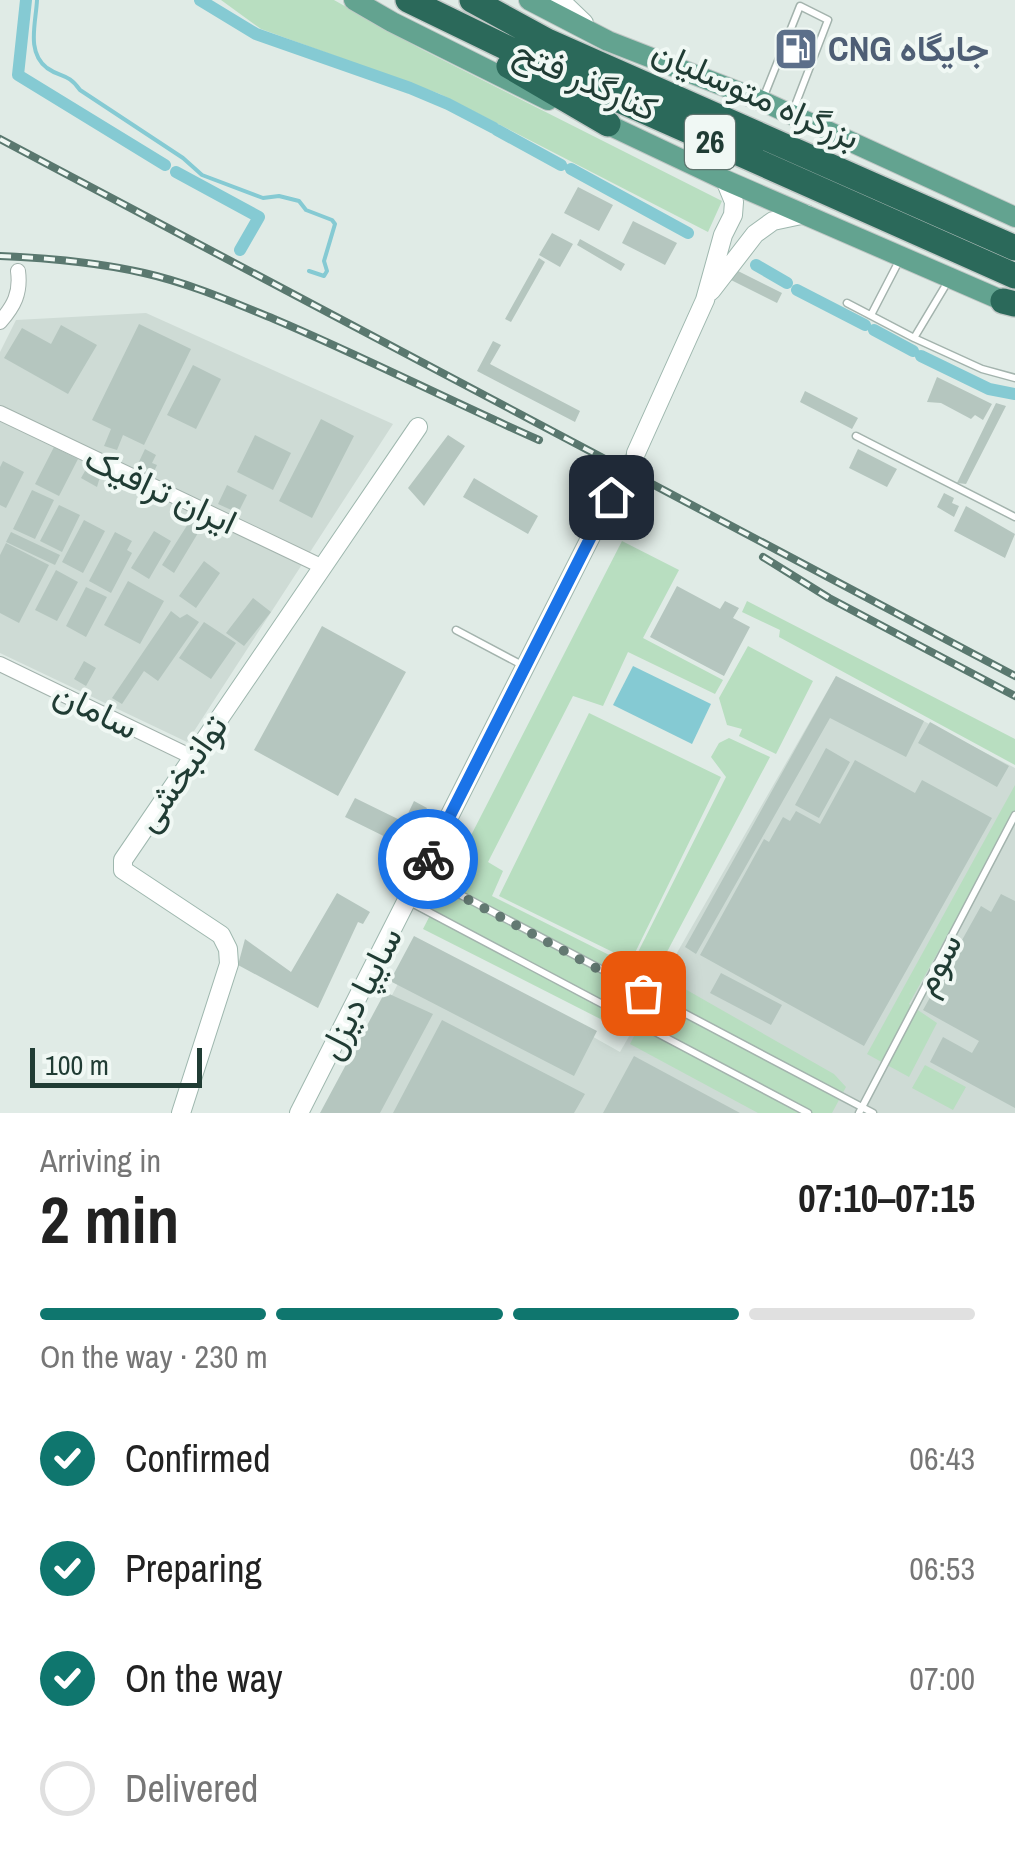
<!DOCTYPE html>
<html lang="en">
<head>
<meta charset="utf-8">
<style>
	:root { --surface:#fff; --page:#f6f6f6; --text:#222; --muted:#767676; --line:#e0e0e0; --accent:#0f766e }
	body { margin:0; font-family:"Archivo Narrow",Vazirmatn,sans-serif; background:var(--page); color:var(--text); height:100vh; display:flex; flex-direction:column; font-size:38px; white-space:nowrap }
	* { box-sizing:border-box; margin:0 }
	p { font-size:32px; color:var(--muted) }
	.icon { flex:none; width:55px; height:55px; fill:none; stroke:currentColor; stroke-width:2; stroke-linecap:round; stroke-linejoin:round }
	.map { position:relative; height:1113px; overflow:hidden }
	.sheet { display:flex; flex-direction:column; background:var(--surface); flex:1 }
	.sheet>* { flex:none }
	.scale { position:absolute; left:30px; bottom:25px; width:172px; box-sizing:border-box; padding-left:10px; border:5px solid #203c34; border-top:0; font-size:28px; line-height:35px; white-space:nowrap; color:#203c34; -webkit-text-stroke:8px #f0f8f4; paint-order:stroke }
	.pin { position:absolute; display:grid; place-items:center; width:85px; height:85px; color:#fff; margin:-42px; border-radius:20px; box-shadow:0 5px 15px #0006 }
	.courier { position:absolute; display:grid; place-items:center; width:100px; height:100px; margin:-50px; border:8px solid #1a73e8; border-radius:50%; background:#fff; color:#222; box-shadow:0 2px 12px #0007 }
	.overview em { font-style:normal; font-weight:700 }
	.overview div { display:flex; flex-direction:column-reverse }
	.overview { display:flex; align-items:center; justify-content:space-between; height:170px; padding:0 40px }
	h1 { font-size:65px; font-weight:700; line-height:75px }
	.bar { display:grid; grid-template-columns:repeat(4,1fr); gap:15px 10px; align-content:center; height:120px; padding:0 40px }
	.bar i { height:12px; border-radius:8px; background:var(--line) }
	.bar .active { background:var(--accent) }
	.bar p { grid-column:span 4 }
	ol { padding:0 40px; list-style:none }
	li { display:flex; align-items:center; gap:30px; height:110px }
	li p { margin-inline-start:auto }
	li .icon { padding:10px; border-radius:50%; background:var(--accent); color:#fff; stroke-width:4 }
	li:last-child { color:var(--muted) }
	li i { width:55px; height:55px; border:5px solid var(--line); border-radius:50% }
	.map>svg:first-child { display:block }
	.built { fill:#cedbd5 }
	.green { fill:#b8dec0 }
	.water { fill:#85cad3 }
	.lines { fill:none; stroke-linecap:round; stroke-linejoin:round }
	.stream { stroke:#85cad3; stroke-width:4 }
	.canal { stroke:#85cad3; stroke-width:12 }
	.building { fill:#b5c6bf }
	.secondary-tunnel { stroke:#bac8c2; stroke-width:18; stroke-dasharray:18 9; stroke-linecap:butt }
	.lane-casing { stroke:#a3b3ad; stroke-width:9 }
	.street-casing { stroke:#a3b3ad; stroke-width:16 }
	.secondary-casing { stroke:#9eb7ae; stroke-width:20 }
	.primary-casing { stroke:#c1c8c6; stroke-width:22 }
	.highway-casing { stroke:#c1c8c6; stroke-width:28 }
	.lane { stroke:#fff; stroke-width:6 }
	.street { stroke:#fff; stroke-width:14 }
	.secondary { stroke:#fff; stroke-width:18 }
	.primary { stroke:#63a390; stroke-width:20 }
	.highway { stroke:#2b695a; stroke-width:25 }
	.rail-casing { stroke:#5a786f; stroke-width:8 }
	.rail { stroke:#f0f8f4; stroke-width:4; stroke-dasharray:11; stroke-linecap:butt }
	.done { stroke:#637972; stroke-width:10; stroke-dasharray:0 18 }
	.route { stroke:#1a73e8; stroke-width:12 }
	.labels { text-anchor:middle; stroke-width:8; stroke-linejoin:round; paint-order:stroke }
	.shield { fill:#f0f8f4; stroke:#5e746e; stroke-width:2.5 }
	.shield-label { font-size:32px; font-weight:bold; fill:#203c34 }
	.service-label { font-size:35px; font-weight:bold; fill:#4e5e75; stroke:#f0f8f4; text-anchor:start }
	.street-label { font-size:35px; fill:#203c34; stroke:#f0f8f4 }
</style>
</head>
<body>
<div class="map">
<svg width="1015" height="1113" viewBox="0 0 1015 1113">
	<rect width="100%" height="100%" fill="#e0ebe6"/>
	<!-- built -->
	<path class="built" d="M 146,313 L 393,424 L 187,742 L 0,653 L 0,352 L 16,320 Z
		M 836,676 L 1015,768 L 1015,1113 L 330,1113 L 421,940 L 620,1052 Z"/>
	<!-- green -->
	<path class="green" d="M 221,0 L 334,0 L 421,49 L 722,201 L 708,232 L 440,94 L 261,29 Z
		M 622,541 L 679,570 L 643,638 L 723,680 L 715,694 L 628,652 L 603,706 L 573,696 L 488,862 L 503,871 L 492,896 L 631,966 L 726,777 L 711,757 L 719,743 L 729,738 L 770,757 L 659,967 L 632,1035 L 423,929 Z
		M 747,601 L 1015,739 L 1015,765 L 779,637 L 780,630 L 742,612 Z
		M 748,646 L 813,681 L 776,754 L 739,736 L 742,729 L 727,725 L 719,698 Z
		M 589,713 L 721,777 L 631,961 L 499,896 Z
		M 1015,785 L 1015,814 L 909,1004 L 937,1023 L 909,1077 L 867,1054 Z
		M 664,977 L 834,1074 L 846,1087 L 832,1113 L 758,1113 L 630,1044 Z
		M 925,1065 L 966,1087 L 953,1110 L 912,1088 Z"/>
	<!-- water -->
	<path class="water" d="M 633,666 L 711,704 L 692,744 L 613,705 Z"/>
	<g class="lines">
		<!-- stream -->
		<path class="stream" d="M 37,0 C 36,23 26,52 47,68 C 61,78 68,73 80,90 L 183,158 L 202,175 L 263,198 L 279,196 L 299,201 L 306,210 L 332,220 L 335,224 L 324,261 L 327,271 L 324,276 L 309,271"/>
		<!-- canal -->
		<path class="canal" d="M 26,0 L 18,75 L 165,165
			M 200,0 L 256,34 L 410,88 L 448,104 L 494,128
			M 497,130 L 561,165
			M 571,169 L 688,233
			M 176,172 L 259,217 L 240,250
			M 756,265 L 787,283
			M 797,290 L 865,325
			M 874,330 L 913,351
			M 921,356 L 989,389 L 1015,394"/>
	</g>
	<!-- building -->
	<path class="building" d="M 578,187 L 613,205 L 599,231 L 564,213 Z
		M 633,221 L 677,243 L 665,265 L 622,243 Z
		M 552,233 L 573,244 L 560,267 L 539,255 Z
		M 580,239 L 625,264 L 621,271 L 577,245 Z
		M 539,258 L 545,262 L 511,322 L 505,319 Z
		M 736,270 L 782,293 L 777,303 L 731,280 Z
		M 139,324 L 191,349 L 144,445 L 123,435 L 117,450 L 104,446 L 111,429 L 92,420 Z
		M 61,325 L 97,345 L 68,394 L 4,358 L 22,328 L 51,344 Z
		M 493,341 L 501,345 L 490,364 L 580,411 L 575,422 L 477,371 Z
		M 193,365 L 221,379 L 196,429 L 167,415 Z
		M 937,377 L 992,404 L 983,420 L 975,415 L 971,419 L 941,403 L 927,402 Z
		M 805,391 L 858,418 L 852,429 L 800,402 Z
		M 996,403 L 1006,406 L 966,484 L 957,483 Z
		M 321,419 L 354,436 L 312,518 L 279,501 Z
		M 255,435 L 291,453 L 273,490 L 237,472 Z
		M 448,435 L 465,446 L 424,506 L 408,488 Z
		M 54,447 L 78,459 L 59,496 L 35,484 Z
		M 145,449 L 156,455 L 152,463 L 157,465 L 152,476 L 136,468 Z
		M 858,449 L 897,469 L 887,487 L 849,468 Z
		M 3,461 L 24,472 L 6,508 L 0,505 L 0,467 Z
		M 89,464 L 102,470 L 97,487 L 81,478 Z
		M 474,478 L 538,516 L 528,534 L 463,497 Z
		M 227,485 L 247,495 L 238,513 L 218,504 Z
		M 32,490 L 54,500 L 35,539 L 13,529 Z
		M 944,493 L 954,498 L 952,503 L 959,506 L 954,517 L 937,507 Z
		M 59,505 L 80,515 L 62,552 L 40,541 Z
		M 966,506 L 1015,534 L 1005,558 L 954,531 Z
		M 193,516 L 204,523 L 174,573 L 162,565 Z
		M 84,520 L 105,531 L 83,573 L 62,562 Z
		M 154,531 L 171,541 L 149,579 L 131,568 Z
		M 11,532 L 60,555 L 55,565 L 6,542 Z
		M 115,532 L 132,541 L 127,550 L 132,553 L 111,593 L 89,581 Z
		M 6,543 L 49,565 L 19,623 L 0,613 L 0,555 Z
		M 204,561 L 220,573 L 196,608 L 179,596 Z
		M 56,570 L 78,582 L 57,621 L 35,610 Z
		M 128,581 L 164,601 L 140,644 L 104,625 Z
		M 677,586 L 720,609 L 725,601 L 739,608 L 733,618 L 750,627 L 724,676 L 650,637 Z
		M 86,587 L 107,597 L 86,637 L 66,626 Z
		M 253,598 L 271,612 L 244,646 L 226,633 Z
		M 171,611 L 180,618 L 187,614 L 199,622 L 158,681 L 144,671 L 122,704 L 112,698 Z
		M 204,622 L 236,643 L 211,679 L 179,658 Z
		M 322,626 L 406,672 L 338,796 L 254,750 Z
		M 84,661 L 96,668 L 86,686 L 74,679 Z
		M 836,676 L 924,721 L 906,757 L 830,718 L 696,954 L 685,947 Z
		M 930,722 L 1009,766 L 997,787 L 918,743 Z
		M 826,748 L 850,762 L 819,818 L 795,805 Z
		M 855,760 L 915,793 L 922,780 L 992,818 L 864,1046 L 700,955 L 764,839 L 769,842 L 783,817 L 790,821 L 796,811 L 820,824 Z
		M 355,798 L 404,822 L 414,801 L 427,808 L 408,848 L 345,817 Z
		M 337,893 L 370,912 L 363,924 L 358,922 L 318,1008 L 238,965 L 245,939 L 291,972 Z
		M 1001,894 L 1015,901 L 1015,1108 L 930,1062 L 943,1037 L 972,1053 L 979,1041 L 923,1010 L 981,906 L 991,912 Z
		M 414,936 L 597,1031 L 574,1076 L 390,981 Z
		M 721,973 L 782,1005 L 771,1025 L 710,993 Z
		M 385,992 L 433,1014 L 380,1113 L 320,1113 Z
		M 442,1020 L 585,1094 L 574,1113 L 393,1113 Z
		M 634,1056 L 740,1113 L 603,1113 Z"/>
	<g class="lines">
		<!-- secondary-tunnel -->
		<path class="secondary-tunnel" d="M 611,497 L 636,453"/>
		<defs>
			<path id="lane" d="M 764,96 L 800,6 L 828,20 L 796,103 L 800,113
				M 947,283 L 914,338 L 982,369 L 1015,378
				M 847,303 L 914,338
				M 871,315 L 900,259
				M 856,436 L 1015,517
				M 456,630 L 524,666
				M 423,875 L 873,1113
				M 408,901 L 808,1113
				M 859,1113 L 1015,815"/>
			<path id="street" d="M 0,322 C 14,306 21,293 18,271
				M 0,413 L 323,567
				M 0,664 L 192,757"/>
			<path id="secondary" d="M 560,0 L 584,23
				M 711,291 L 755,234 L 773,221 L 806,214
				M 636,453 L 705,300 L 723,235 L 733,215 L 734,202 L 725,180
				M 181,1113 L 229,964 L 228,949 L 221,935 L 123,870 L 123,860 L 418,427
				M 299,1113 L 611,497"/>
			<path id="primary" d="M 354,0 L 392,22 L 548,100
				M 529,0 L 608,41 L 762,101 L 1015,217
				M 594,118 L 725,180 L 1015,306"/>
			<path id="highway" d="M 408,0 L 565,76 L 1015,276
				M 472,0 L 547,41 L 1015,248
				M 509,66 L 608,124
				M 1003,301 L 1015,304"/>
		</defs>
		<!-- lane casing -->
		<use href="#lane" class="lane-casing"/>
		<!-- street casing -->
		<use href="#street" class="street-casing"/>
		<!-- secondary casing -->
		<use href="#secondary" class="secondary-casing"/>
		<!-- primary casing -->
		<use href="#primary" class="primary-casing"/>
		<!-- highway casing -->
		<use href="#highway" class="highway-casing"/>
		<!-- lane -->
		<use href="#lane" class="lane"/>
		<!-- street -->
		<use href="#street" class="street"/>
		<!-- secondary -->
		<use href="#secondary" class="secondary"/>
		<!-- primary -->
		<use href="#primary" class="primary"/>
		<!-- highway -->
		<use href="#highway" class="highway"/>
		<defs>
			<path id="rail" d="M 0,139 L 1015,676
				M 0,256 C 49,258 96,262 144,273 C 189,283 232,302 274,319 C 364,357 450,401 539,440
				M 763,557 L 829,598 L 1015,696"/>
		</defs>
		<!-- rail casing -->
		<use href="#rail" class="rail-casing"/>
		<!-- rail -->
		<use href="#rail" class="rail"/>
	</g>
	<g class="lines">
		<!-- done -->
		<path class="done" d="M 428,859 L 420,874 L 643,993"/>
		<!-- route -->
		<path class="route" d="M 428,859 L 611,497"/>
	</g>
	<!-- icons -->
	<defs>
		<symbol id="fuel-square" viewBox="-11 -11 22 22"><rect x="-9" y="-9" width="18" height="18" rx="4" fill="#5c6f8a" stroke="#f0f8f4"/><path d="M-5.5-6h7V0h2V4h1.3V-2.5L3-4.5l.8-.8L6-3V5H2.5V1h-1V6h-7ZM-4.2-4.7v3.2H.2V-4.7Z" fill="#fff"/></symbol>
	</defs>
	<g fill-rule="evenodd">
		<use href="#fuel-square" x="771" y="24" width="50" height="50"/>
	</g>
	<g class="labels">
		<!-- shield labels -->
		<rect class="shield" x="685" y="115" width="50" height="54" rx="8"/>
		<g class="shield-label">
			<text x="710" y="153">26</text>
		</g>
		<!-- service labels -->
		<g class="service-label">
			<text x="828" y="61">CNG جایگاه</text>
		</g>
		<!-- street labels -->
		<g class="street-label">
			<text transform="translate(586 80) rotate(24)" y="12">کنارگذر فتح</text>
			<text transform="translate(756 94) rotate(24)" y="12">بزرگراه متوسلیان</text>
			<text transform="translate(161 490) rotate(25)" y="12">ایران ترافیک</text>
			<text transform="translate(96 710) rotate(26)" y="12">سامان</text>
			<text transform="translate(181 773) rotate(-55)" y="12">توانبخشی</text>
			<text transform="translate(937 964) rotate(-62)" y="12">سوم</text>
			<text transform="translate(360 993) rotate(-63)" y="12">سایپا دیزل</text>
		</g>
	</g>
</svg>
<div class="scale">100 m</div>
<div class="pin" style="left:643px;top:993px;background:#ea580c"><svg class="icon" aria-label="bag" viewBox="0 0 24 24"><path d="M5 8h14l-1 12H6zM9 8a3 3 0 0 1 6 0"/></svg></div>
<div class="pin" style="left:611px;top:497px;background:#1f2937"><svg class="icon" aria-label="home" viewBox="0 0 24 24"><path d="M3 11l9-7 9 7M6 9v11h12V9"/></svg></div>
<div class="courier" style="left:428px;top:859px"><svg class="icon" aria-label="bike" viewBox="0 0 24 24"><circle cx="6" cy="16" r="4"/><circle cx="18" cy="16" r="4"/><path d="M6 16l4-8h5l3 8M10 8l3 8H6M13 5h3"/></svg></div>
</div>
<section class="sheet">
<div class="overview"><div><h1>2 min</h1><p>Arriving in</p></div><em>07:10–07:15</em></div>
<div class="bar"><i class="active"></i><i class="active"></i><i class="active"></i><i></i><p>On the way · 230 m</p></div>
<ol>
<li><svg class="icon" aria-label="check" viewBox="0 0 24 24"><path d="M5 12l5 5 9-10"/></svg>Confirmed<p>06:43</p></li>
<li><svg class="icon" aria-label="check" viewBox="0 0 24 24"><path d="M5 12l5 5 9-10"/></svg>Preparing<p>06:53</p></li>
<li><svg class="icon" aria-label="check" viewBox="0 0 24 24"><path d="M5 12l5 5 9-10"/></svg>On the way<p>07:00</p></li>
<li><i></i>Delivered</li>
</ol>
</section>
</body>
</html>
